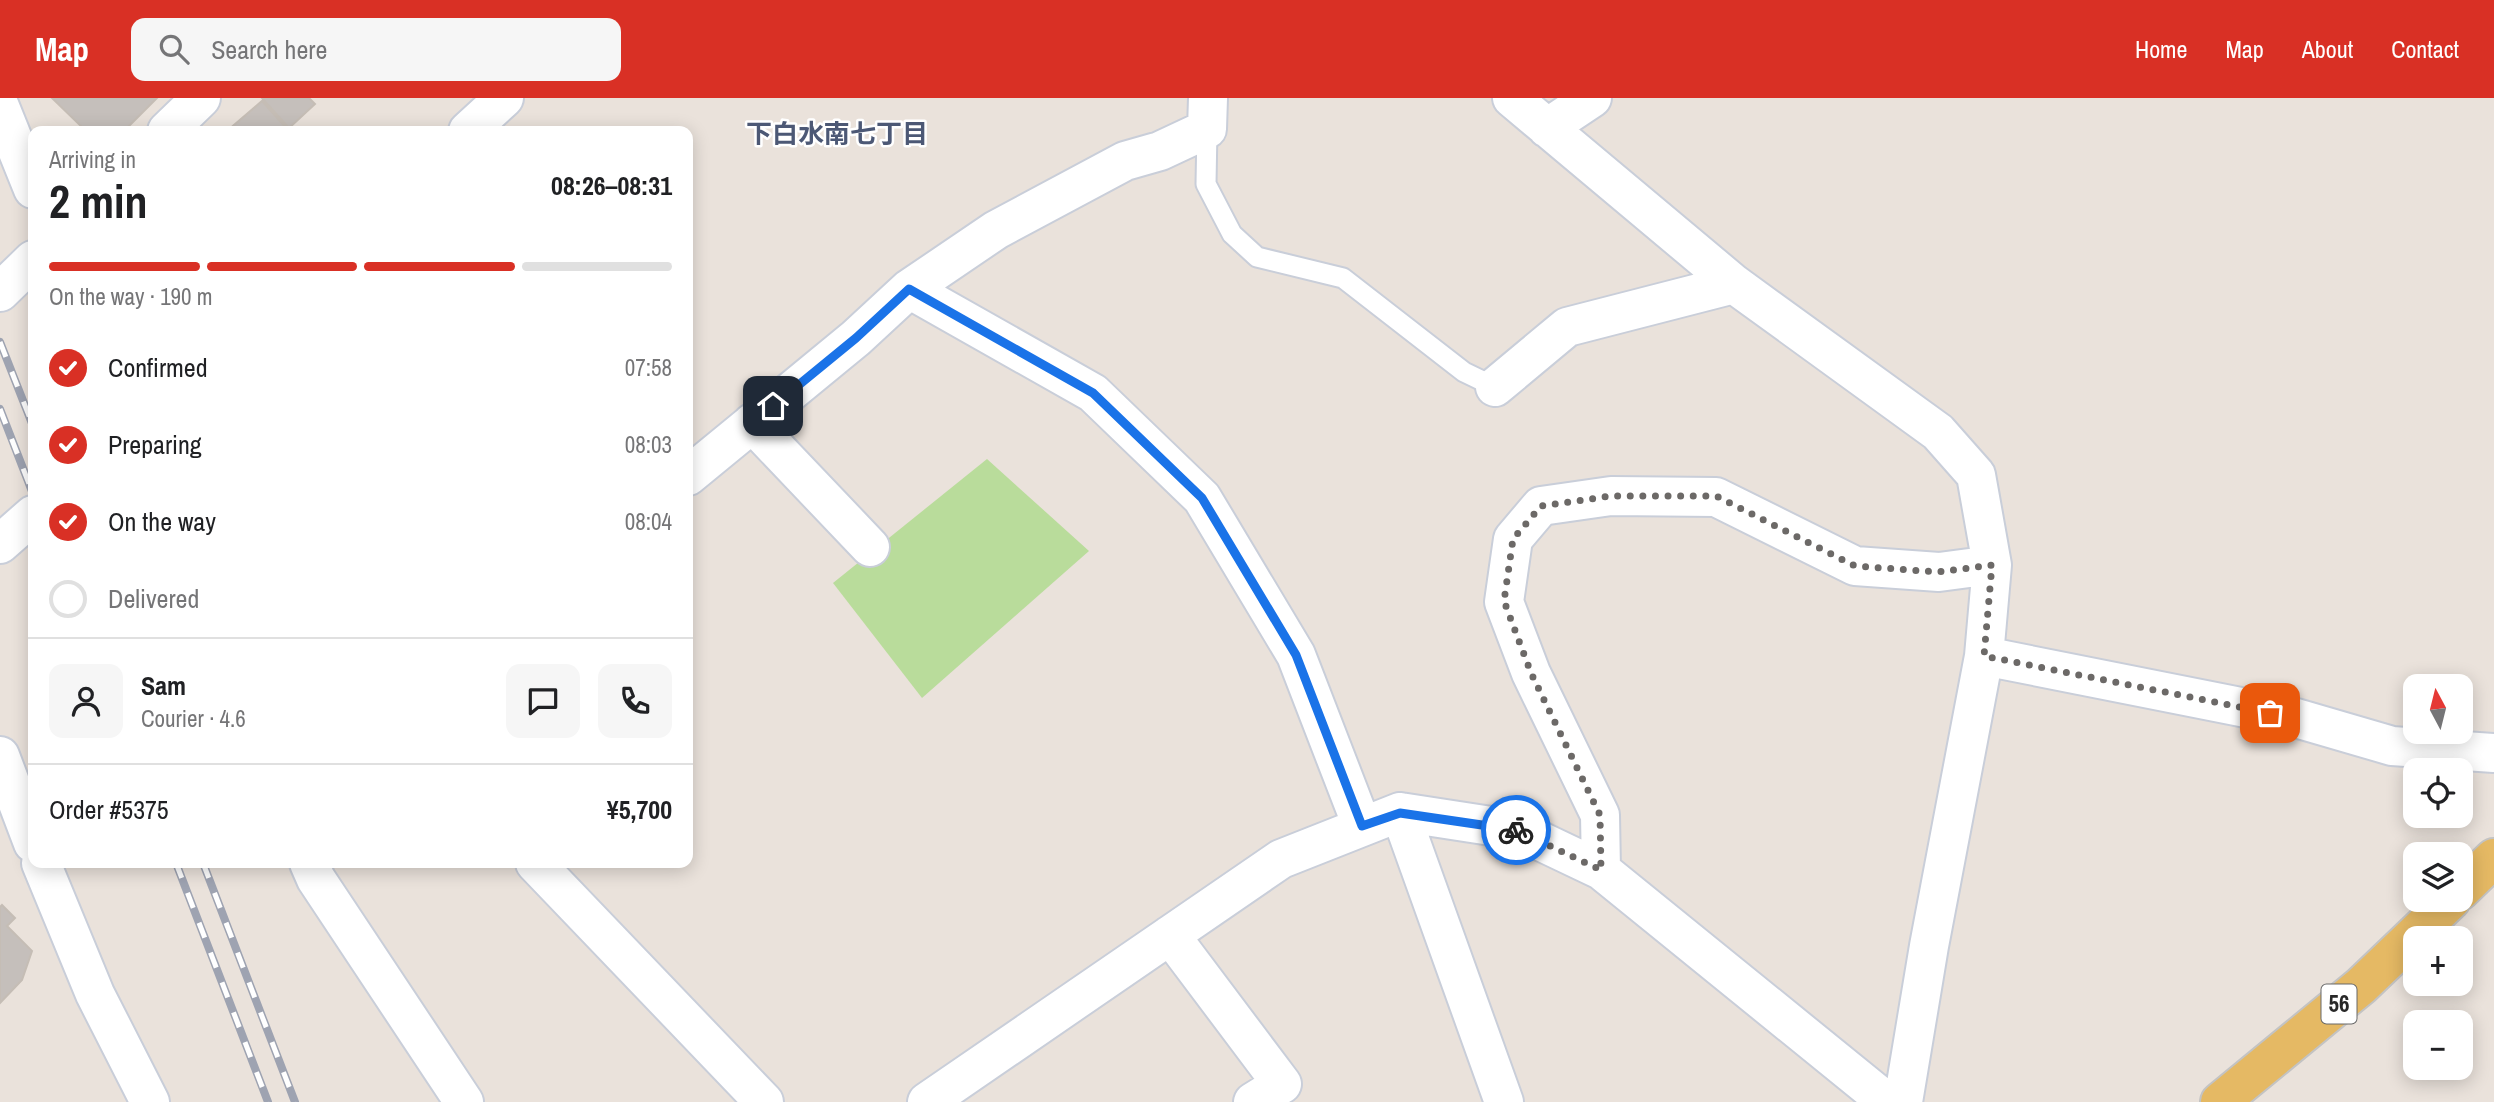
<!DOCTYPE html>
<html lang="en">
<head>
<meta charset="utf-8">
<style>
	:root { --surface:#fff; --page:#f6f6f6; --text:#202124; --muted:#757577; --line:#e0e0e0; --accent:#d93025 }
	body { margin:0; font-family:"Archivo Narrow","Noto Sans JP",sans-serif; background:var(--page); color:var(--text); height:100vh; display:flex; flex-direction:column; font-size:26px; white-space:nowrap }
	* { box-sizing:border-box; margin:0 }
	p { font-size:23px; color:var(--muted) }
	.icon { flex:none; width:38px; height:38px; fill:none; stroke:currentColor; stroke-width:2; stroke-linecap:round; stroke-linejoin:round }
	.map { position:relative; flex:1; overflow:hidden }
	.details { position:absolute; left:28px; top:28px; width:665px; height:742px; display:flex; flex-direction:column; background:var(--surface); border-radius:14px; box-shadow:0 4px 18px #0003 }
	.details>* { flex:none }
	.needle { width:46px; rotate:353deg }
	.fabs { position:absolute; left:2403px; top:576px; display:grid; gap:14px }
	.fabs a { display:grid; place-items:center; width:70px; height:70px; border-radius:14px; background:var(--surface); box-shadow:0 4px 18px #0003; font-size:35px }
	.pin { position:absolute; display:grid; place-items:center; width:60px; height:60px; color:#fff; margin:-30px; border-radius:14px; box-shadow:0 4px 10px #0006 }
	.courier { position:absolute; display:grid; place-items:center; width:70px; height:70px; margin:-35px; border:5px solid #1a73e8; border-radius:50%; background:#fff; color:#222; box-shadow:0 2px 9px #0007 }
	.headline em { font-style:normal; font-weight:700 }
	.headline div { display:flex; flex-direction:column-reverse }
	.headline { display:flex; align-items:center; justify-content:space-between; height:119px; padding:0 21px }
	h1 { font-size:46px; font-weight:700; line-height:52px }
	.bar { display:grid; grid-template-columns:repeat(4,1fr); gap:10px 7px; align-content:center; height:84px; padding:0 21px }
	.bar i { height:9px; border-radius:5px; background:var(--line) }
	.bar .current { background:var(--accent) }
	.bar p { grid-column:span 4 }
	.line { display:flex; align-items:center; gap:18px; padding:0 21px; border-top:2px solid var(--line) }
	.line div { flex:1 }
	.round { display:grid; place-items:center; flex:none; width:74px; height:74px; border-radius:14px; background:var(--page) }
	ol { padding:0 21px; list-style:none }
	li { display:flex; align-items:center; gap:21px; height:77px }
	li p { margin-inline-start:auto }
	li .icon { padding:7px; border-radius:50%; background:var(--accent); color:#fff; stroke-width:4 }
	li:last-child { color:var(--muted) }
	li i { width:38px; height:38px; border:4px solid var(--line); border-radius:50% }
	header { display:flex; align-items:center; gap:42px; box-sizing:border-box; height:98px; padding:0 35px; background:var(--accent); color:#fff }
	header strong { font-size:33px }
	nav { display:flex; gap:38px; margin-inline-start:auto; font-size:24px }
	.search { width:490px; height:63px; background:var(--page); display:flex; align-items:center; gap:18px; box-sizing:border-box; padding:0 24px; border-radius:14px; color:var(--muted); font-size:26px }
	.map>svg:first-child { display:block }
	.green { fill:#b9dc9b }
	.building { fill:#c5bfbb; stroke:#c5bdb5; stroke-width:2 }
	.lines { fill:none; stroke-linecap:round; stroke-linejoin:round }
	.service-casing { stroke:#c9ced9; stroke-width:23 }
	.minor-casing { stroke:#c9ced9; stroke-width:42 }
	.tertiary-casing { stroke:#c9ced9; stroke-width:42 }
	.secondary-casing { stroke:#c9ced9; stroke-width:42 }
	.primary-casing { stroke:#c3c3c3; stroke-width:42 }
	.service { stroke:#fff; stroke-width:19 }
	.minor { stroke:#fff; stroke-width:38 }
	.tertiary { stroke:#fff; stroke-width:38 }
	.secondary { stroke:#fff; stroke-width:38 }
	.primary { stroke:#e5b964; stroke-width:38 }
	.rail-casing { stroke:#9ea3b1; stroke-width:8 }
	.rail { stroke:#fff; stroke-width:5; stroke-dasharray:16; stroke-linecap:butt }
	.done { stroke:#6c6967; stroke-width:7; stroke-dasharray:0 12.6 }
	.route { stroke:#1a73e8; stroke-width:9 }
	.labels { text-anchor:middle; stroke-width:5; stroke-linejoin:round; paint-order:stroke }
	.shield { fill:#fff; stroke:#686868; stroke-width:2 }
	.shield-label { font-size:23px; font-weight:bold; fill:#282828 }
	.neighbourhood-label { font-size:26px; font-weight:bold; fill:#4c5875; stroke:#fff }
</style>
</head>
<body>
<header>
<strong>Map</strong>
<div class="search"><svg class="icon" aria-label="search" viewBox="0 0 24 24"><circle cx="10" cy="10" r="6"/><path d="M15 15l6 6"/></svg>Search here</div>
<nav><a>Home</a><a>Map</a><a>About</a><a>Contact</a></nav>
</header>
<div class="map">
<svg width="2494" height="1004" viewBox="0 0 2494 1004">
	<rect width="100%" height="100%" fill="#eae2db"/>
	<!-- green -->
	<path class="green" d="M 987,361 L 1089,453 L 922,600 L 833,485 Z"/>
	<!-- building -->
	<path class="building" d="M 52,0 L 157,0 L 124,33 L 86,33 Z
		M 262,0 L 309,0 L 315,6 L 289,30 Z
		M 262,3 L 289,33 L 227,33 Z
		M 2,807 L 15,820 L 7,828 L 32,853 L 22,882 L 0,905 L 0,809 Z"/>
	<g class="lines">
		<defs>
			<path id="service" d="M 1207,31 L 1206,86 L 1232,136 L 1257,159 L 1343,180 L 1464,274 L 1495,289"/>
			<path id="minor" d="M 1512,0 L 1734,186 L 1938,334 L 1976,377 L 1992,467 L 1984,558 L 2296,620 L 2392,648 L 2494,655
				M 1547,30 L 1592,0
				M 167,33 L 201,0
				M 909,191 L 1093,295 L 1202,400 L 1296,557 L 1362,728
				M 0,194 L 33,162
				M 1495,289 L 1567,229 L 1734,186
				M 752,325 L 870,449
				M 688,378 L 856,240 L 909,191 L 996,132 L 1125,63 L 1160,53 L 1207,31 L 1208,0
				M 1400,714 L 1504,1004
				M 535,765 L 764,1004
				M 1601,772 L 1600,717 L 1531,575 L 1504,504 L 1513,441 L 1541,408 L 1611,398 L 1716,399 L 1855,468 L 1939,474 L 1992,467
				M 1170,837 L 1282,986 L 1253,1004
				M 927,1004 L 1281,761 L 1400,714 L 1517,732 L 1601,772 L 1887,1004
				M 1903,1004 L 1929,848 L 1984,558"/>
			<path id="tertiary" d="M 0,9 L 33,91
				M 0,658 L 33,745
				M 41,765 L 95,896 L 150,1004
				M 309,765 L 316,781 L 464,1004"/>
			<path id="secondary" d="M 468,33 L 504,0
				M 0,446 L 33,417"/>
			<path id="primary" d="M 2460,793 L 2494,760
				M 2220,1004 L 2361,888 L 2451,802"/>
		</defs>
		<!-- service casing -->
		<use href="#service" class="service-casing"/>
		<!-- minor casing -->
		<use href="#minor" class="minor-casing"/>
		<!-- tertiary casing -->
		<use href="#tertiary" class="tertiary-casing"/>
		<!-- secondary casing -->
		<use href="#secondary" class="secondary-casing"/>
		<!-- primary casing -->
		<use href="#primary" class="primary-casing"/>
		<!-- service -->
		<use href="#service" class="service"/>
		<!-- minor -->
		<use href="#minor" class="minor"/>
		<!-- tertiary -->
		<use href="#tertiary" class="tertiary"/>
		<!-- secondary -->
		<use href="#secondary" class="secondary"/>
		<!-- primary -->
		<use href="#primary" class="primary"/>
		<defs>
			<path id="rail" d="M 0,244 L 33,328
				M 0,311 L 33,396
				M 176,765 L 268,1004
				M 203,765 L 295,1004"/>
		</defs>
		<!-- rail casing -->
		<use href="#rail" class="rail-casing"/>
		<!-- rail -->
		<use href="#rail" class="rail"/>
	</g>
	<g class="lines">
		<!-- done -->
		<path class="done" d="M 1516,732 L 1601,772 L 1600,717 L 1531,575 L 1504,503 L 1513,441 L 1541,408 L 1611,398 L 1716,398 L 1855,468 L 1938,474 L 1992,467 L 1984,558 L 2270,615"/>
		<!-- route -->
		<path class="route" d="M 773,308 L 856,240 L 909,191 L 1093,295 L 1202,400 L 1296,557 L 1362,728 L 1400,715 L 1516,732"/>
	</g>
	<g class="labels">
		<!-- shield labels -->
		<rect class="shield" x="2321.5" y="886.5" width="35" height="39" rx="5"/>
		<g class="shield-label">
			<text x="2339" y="914">56</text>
		</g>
		<!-- neighbourhood labels -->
		<g class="neighbourhood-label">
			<text x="837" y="45">下白水南七丁目</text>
		</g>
	</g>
</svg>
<div class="fabs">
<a><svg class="needle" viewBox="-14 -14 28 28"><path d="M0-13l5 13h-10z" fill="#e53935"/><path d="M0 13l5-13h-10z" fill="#757577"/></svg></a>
<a><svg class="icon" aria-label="locate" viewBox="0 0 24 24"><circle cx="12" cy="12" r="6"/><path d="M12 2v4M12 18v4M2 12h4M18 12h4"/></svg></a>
<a><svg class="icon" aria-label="layers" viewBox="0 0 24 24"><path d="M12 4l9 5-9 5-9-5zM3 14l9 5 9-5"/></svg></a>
<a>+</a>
<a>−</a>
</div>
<div class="pin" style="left:2270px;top:615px;background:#ea580c"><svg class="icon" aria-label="bag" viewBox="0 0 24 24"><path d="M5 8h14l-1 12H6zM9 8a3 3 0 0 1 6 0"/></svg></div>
<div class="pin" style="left:773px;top:308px;background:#1f2937"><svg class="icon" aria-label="home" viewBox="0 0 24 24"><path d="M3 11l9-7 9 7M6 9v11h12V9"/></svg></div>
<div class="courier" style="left:1516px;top:732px"><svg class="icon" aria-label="bike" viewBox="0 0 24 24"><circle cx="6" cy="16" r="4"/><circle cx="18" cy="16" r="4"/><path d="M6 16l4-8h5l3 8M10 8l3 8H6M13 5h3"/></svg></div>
<section class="details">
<div class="headline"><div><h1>2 min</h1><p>Arriving in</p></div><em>08:26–08:31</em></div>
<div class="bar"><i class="current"></i><i class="current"></i><i class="current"></i><i></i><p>On the way · 190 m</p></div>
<ol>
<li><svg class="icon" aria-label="check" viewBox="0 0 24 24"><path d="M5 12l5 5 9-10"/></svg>Confirmed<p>07:58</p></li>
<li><svg class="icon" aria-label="check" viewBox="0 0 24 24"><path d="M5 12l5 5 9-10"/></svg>Preparing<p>08:03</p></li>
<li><svg class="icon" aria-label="check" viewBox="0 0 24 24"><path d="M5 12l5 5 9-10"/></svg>On the way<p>08:04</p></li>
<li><i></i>Delivered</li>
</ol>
<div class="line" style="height:126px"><a class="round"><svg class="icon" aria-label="person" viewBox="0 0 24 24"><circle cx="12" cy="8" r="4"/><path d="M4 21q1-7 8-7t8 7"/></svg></a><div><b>Sam</b><p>Courier · 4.6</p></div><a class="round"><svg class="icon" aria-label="chat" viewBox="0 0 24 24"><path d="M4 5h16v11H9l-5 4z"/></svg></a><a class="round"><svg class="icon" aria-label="phone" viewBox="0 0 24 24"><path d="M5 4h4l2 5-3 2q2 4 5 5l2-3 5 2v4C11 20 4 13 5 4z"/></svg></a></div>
<div class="line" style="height:91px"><div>Order #5375</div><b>¥5,700</b></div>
</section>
</div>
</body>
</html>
